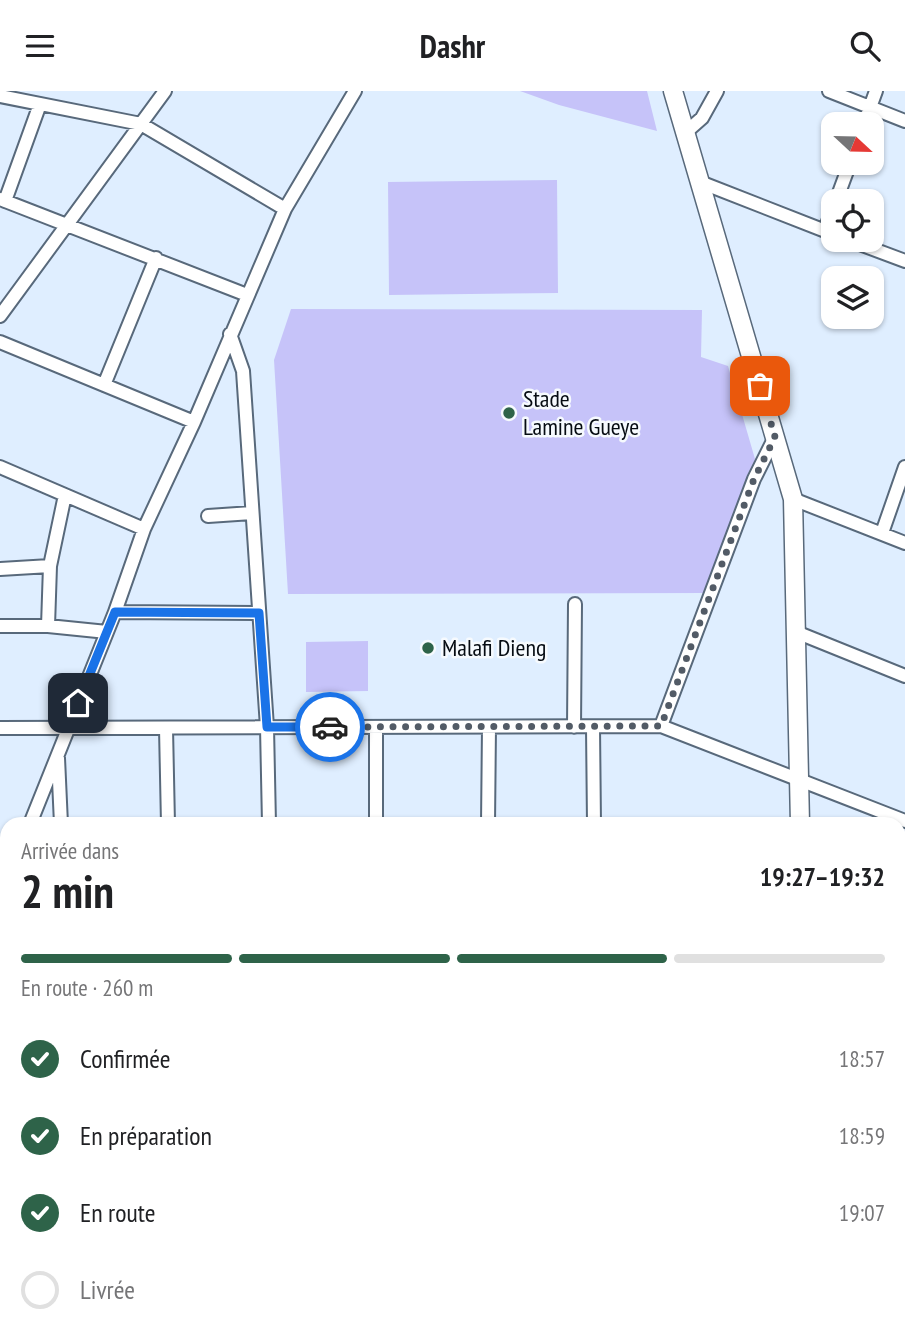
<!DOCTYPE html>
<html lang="fr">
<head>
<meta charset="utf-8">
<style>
	:root { --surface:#fff; --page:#f6f6f6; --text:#202124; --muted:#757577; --line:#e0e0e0; --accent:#2e6349 }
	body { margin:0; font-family:"PT Sans Narrow",sans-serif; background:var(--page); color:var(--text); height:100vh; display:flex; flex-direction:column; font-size:26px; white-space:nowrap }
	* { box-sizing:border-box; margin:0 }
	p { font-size:23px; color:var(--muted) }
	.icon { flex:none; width:38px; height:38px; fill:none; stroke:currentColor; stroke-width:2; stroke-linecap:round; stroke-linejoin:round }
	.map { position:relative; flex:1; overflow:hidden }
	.side { position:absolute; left:0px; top:726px; width:906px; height:527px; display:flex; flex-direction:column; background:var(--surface); border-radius:21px 21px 0 0; box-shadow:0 2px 5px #0004 }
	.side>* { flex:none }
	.needle { width:46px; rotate:112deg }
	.fabs { position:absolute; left:821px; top:21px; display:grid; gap:14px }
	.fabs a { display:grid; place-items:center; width:63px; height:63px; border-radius:14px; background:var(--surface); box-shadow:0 2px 5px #0004; font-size:35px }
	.pin { position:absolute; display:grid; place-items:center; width:60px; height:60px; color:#fff; margin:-30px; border-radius:14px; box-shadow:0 4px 10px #0006 }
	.courier { position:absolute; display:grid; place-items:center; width:70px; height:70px; margin:-35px; border:5px solid #1a73e8; border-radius:50%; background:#fff; color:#222; box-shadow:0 2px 9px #0007 }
	.head em { font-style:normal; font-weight:700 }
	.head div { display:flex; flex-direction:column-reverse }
	.head { display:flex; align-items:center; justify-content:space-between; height:119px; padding:0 21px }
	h1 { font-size:46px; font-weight:700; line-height:52px }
	.bar { display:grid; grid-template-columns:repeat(4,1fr); gap:10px 7px; align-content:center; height:84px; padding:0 21px }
	.bar i { height:9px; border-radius:5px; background:var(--line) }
	.bar .selected { background:var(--accent) }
	.bar p { grid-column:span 4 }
	ol { padding:0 21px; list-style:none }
	li { display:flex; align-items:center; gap:21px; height:77px }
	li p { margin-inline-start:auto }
	li .icon { padding:7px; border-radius:50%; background:var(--accent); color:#fff; stroke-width:4 }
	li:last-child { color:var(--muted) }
	li i { width:38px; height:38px; border:4px solid var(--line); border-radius:50% }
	header { display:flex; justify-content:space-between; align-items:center; height:91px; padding:0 21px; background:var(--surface); font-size:32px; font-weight:700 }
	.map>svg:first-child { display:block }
	.pitch { fill:#c6c3f9 }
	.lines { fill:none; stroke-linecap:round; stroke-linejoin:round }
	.street-casing { stroke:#58697b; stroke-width:16 }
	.secondary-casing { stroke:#58697b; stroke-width:21 }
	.street { stroke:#fff; stroke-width:12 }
	.secondary { stroke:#fff; stroke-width:18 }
	.done { stroke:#525b66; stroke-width:7; stroke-dasharray:0 12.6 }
	.route { stroke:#1a73e8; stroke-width:9 }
	.poi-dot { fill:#2e6349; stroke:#f6fafe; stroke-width:2.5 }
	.labels { text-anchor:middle; stroke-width:5; stroke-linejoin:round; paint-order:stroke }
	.poi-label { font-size:24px; fill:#060c13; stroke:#f6fafe; text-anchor:start }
</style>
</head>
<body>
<header><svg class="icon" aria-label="menu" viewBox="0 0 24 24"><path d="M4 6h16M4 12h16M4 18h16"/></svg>Dashr<svg class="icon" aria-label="search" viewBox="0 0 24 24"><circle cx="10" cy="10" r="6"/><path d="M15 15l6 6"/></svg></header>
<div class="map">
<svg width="905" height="1252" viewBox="0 0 905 1252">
	<rect width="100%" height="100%" fill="#dfeeff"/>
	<!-- pitch -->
	<path class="pitch" d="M 520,0 L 647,0 L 657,40 L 559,14 Z
		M 557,89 L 558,202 L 389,204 L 388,91 Z
		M 291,218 L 702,219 L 701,266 L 728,275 L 755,368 L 705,502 L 288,503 L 274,269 Z
		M 368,550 L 368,600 L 306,601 L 306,551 Z"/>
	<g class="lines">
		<defs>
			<path id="street" d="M 829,0 L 905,30
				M 0,5 L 141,33 L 285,118
				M 864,33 L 876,0
				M 685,42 L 702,27 L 717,0
				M 700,91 L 833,143
				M 0,108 L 247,204
				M 5,110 L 40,13
				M 836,110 L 850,72
				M 825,139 L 833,117
				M 849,149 L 905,170
				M 0,225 L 165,0
				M 230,243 L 243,280 L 267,636 L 269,733
				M 0,251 L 194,331
				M 104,294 L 156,167
				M 0,376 L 144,438
				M 793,408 L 905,452
				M 208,425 L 252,422
				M 882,442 L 905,376
				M 0,478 L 50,475
				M 115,521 L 259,522
				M 0,535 L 48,535 L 107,541
				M 48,535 L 50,475 L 65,404
				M 796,541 L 905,585
				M 661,635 L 754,388 L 775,346
				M 376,636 L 376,733
				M 574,636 L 575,513
				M 593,636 L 594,733
				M 0,637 L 661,635 L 905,730
				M 166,637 L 168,733
				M 58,667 L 61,733
				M 30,733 L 115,521 L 144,438 L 194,331 L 285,118 L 355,0
				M 488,733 L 489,636
				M 0,808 L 7,790
				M 0,909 L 7,909
				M 900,1000 L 905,1003
				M 0,1118 L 7,1118
				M 900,1177 L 905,1162
				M 71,1246 L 71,1252
				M 178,1246 L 178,1252
				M 377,1246 L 377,1252
				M 598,1246 L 598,1252
				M 872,1252 L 874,1246"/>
			<path id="secondary" d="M 673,0 L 793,408 L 800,733
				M 808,1246 L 808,1252"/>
		</defs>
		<!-- street casing -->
		<use href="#street" class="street-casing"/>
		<!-- secondary casing -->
		<use href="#secondary" class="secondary-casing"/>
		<!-- street -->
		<use href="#street" class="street"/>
		<!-- secondary -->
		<use href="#secondary" class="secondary"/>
	</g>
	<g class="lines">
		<!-- done -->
		<path class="done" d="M 330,636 L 661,635 L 754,388 L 775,346 L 760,295"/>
		<!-- route -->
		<path class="route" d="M 78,612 L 115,521 L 259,522 L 267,636 L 330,636"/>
	</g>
	<!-- markers -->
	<g class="poi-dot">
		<circle cx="509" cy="322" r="7"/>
		<circle cx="428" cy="557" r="7"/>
	</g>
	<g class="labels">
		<!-- poi labels -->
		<g class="poi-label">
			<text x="523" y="316">Stade<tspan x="523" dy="28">Lamine Gueye</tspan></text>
			<text x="442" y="565">Malafi Dieng</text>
		</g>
	</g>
</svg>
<div class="fabs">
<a><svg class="needle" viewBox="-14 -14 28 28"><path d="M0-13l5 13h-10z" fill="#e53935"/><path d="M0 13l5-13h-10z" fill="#757577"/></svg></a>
<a><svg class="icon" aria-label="locate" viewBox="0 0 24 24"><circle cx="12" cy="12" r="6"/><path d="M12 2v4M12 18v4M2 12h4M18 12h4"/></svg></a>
<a><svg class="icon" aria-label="layers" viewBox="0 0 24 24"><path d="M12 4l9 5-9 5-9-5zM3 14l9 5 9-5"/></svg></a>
</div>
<div class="pin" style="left:760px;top:295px;background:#ea580c"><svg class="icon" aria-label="bag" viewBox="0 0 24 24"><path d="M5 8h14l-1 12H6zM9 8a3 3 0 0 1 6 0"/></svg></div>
<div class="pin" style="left:78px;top:612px;background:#1f2937"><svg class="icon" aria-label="home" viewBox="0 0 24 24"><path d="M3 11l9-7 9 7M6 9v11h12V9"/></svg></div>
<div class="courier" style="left:330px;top:636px"><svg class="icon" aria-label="car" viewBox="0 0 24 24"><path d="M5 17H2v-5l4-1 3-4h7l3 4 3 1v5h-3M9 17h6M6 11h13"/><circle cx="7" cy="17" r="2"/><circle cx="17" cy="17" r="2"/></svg></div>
<section class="side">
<div class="head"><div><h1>2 min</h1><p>Arrivée dans</p></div><em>19:27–19:32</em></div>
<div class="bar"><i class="selected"></i><i class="selected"></i><i class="selected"></i><i></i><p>En route · 260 m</p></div>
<ol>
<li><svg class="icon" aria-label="check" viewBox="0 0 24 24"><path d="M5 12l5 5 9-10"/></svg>Confirmée<p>18:57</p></li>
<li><svg class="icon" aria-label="check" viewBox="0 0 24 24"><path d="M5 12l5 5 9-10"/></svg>En préparation<p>18:59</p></li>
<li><svg class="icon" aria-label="check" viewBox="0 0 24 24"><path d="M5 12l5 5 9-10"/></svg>En route<p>19:07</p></li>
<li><i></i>Livrée</li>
</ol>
</section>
</div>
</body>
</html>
